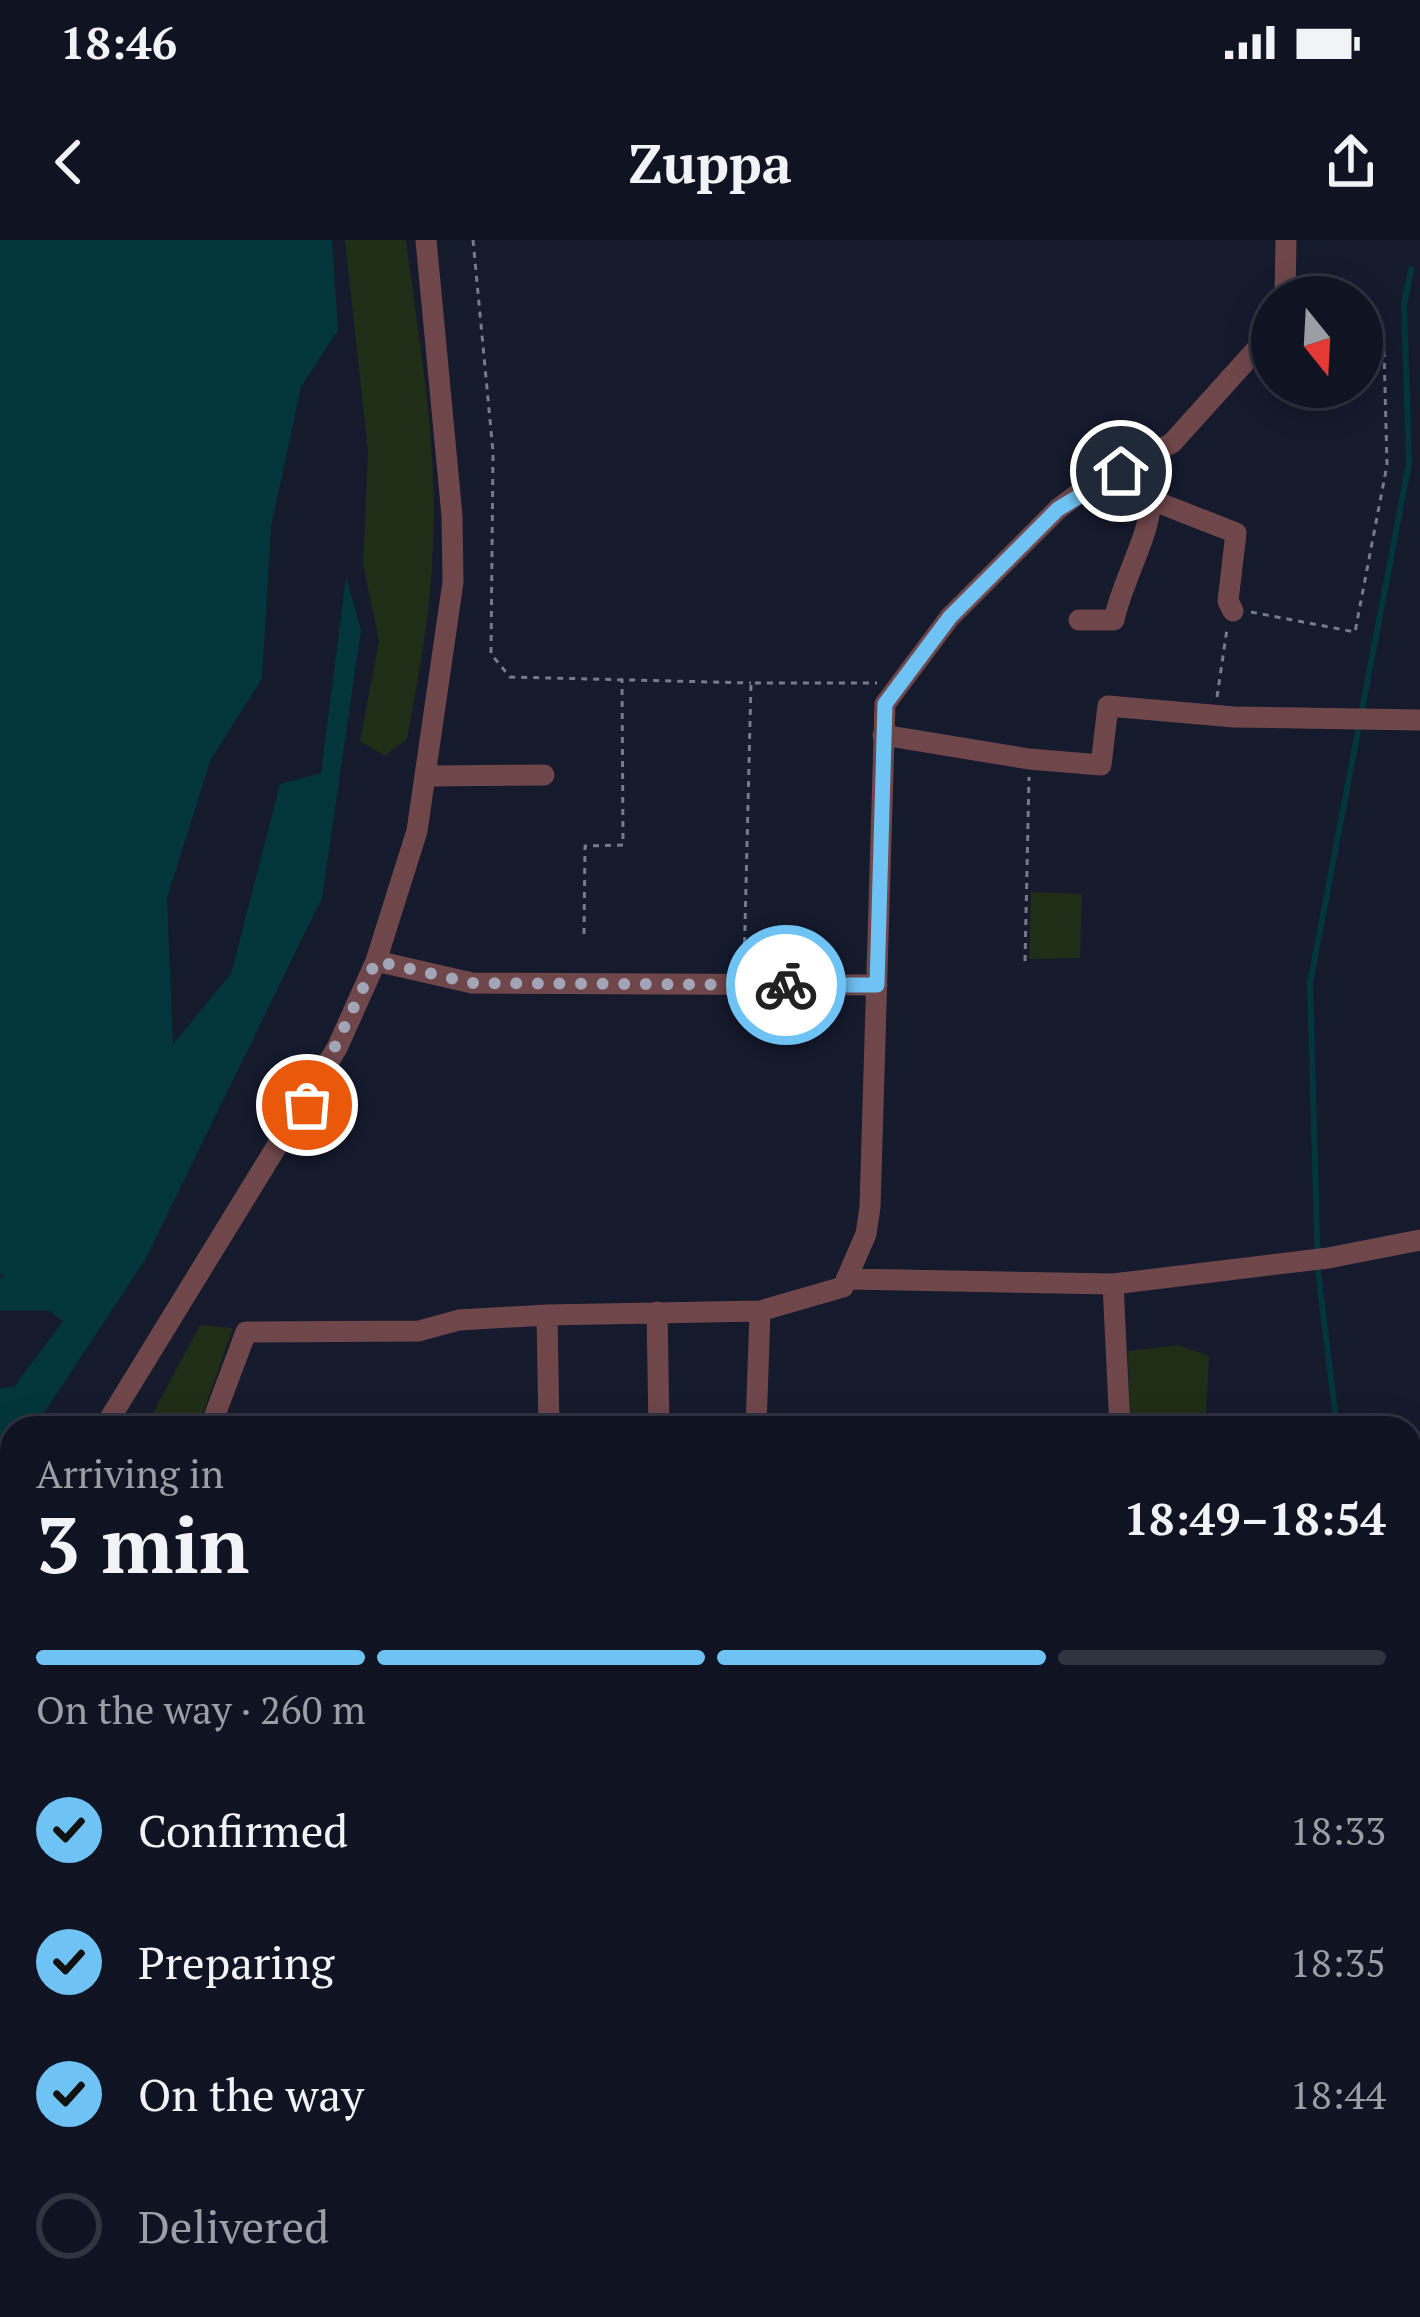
<!DOCTYPE html>
<html lang="en">
<head>
<meta charset="utf-8">
<style>
	:root { --surface:#101422; --page:#1e212f; --text:#f1f3f6; --muted:#9c9ea5; --line:#303340; --accent:#6fc2f4 }
	body { margin:0; font-family:"PT Serif",serif; background:var(--page); color:var(--text); height:100vh; display:flex; flex-direction:column; font-size:45px; white-space:nowrap }
	* { box-sizing:border-box; margin:0 }
	p { font-size:39px; color:var(--muted) }
	.icon { flex:none; width:66px; height:66px; fill:none; stroke:currentColor; stroke-width:2; stroke-linecap:round; stroke-linejoin:round }
	.map { position:relative; flex:1; overflow:hidden }
	.sheet { position:absolute; left:0px; top:1176px; width:1422px; height:903px; display:flex; flex-direction:column; background:var(--surface); border-radius:36px 36px 0 0; box-shadow:0 6px 30px #0003,0 0 0 3px var(--line) }
	.sheet>* { flex:none }
	.needle { width:78px; rotate:162deg }
	.fabs { position:absolute; left:1251px; top:36px; display:grid; gap:24px }
	.fabs a { display:grid; place-items:center; width:132px; height:132px; border-radius:50%; background:var(--surface); box-shadow:0 6px 30px #0003,0 0 0 3px var(--line); font-size:60px }
	.pin { position:absolute; display:grid; place-items:center; width:102px; height:102px; color:#fff; margin:-51px; border:6px solid #fff; border-radius:50%; box-shadow:0 3px 12px #0007 }
	.courier { position:absolute; display:grid; place-items:center; width:120px; height:120px; margin:-60px; border:9px solid #6fc2f4; border-radius:50%; background:#fff; color:#222; box-shadow:0 3px 15px #0007 }
	.headline em { font-style:normal; font-weight:800 }
	.headline div { display:flex; flex-direction:column-reverse }
	.headline { display:flex; align-items:center; justify-content:space-between; height:204px; padding:0 36px }
	h1 { font-size:78px; font-weight:800; line-height:90px }
	.bar { display:grid; grid-template-columns:repeat(4,1fr); gap:18px 12px; align-content:center; height:144px; padding:0 36px }
	.bar i { height:15px; border-radius:9px; background:var(--line) }
	.bar .current { background:var(--accent) }
	.bar p { grid-column:span 4 }
	ol { padding:0 36px; list-style:none }
	li { display:flex; align-items:center; gap:36px; height:132px }
	li p { margin-inline-start:auto }
	li .icon { padding:12px; border-radius:50%; background:var(--accent); color:#111; stroke-width:4 }
	li:last-child { color:var(--muted) }
	li i { width:66px; height:66px; border:6px solid var(--line); border-radius:50% }
	.status { display:flex; justify-content:space-between; align-items:center; height:84px; padding:0 60px; background:var(--surface); direction:ltr }
	.status svg { height:33px; fill:currentColor }
	header { display:flex; justify-content:space-between; align-items:center; height:156px; padding:0 36px; background:var(--surface); font-size:54px; font-weight:800 }
	.map>svg:first-child { display:block }
	.built { fill:#1b2039 }
	.green { fill:#202e17 }
	.water { fill:#03363c }
	.lines { fill:none; stroke-linecap:round; stroke-linejoin:round }
	.stream { stroke:#03363c; stroke-width:6 }
	.river { stroke:#03363c; stroke-width:33 }
	.path { stroke:#767a8b; stroke-width:3; stroke-dasharray:6 6; stroke-linecap:butt }
	.minor { stroke:#6f474b; stroke-width:21 }
	.major { stroke:#c3717b; stroke-width:27 }
	.done { stroke:#a1a5b5; stroke-width:12; stroke-dasharray:0 21.6 }
	.route { stroke:#6fc2f4; stroke-width:15 }
</style>
</head>
<body>
<div class="status"><b>18:46</b><svg viewBox="0 0 49 12"><path d="M0 12V9h3v3zM5 12V6h3v6zM10 12V3h3v9zM15 12V0h3v12zM26 1h20v11H26zM47 4h2v5h-2z"/></svg></div>
<header><svg class="icon" aria-label="back" viewBox="0 0 24 24"><path d="M15 5l-7 7 7 7"/></svg>Zuppa<svg class="icon" aria-label="share" viewBox="0 0 24 24"><path d="M12 15V3M7 8l5-5 5 5M5 13v7h14v-7"/></svg></header>
<div class="map">
<svg width="1420" height="2077" viewBox="0 0 1420 2077">
	<rect width="100%" height="100%" fill="#151a2d"/>
	<!-- built -->
	<path class="built" d="M 520,2067 L 801,2067 L 802,2077 L 521,2077 Z"/>
	<!-- green -->
	<path class="green" d="M 345,0 L 406,0 C 419,101 438,204 433,306 C 431,371 419,435 407,499 L 385,516 L 360,501 L 379,401 L 363,324 L 368,212 Z
		M 1031,652 L 1082,654 L 1080,718 L 1029,719 Z
		M 200,1085 L 233,1088 L 198,1188 L 145,1188 Z
		M 1178,1105 L 1209,1116 L 1206,1175 L 1130,1184 L 1128,1111 Z"/>
	<!-- water -->
	<path class="water" d="M 0,0 L 332,0 L 338,90 L 301,147 L 271,287 L 262,439 L 211,519 L 167,658 L 173,804 L 231,734 L 280,544 L 321,533 L 346,337 L 361,390 L 322,658 L 145,1020 L 34,1188 L 12,1188 L 9,1226 L 0,1217 L 0,1148 L 14,1147 L 63,1081 L 0,1034 Z"/>
	<g class="lines">
		<!-- stream -->
		<path class="stream" d="M 1337,1188 L 1318,1031 L 1310,743 L 1409,223 L 1404,65 L 1411,29
			M 1328,2077 L 1334,2067
			M 1339,2077 L 1344,2067"/>
		<!-- river -->
		<path class="river" d="M 0,1054 L 69,1054"/>
		<!-- path -->
		<path class="path" d="M 473,0 L 493,212 L 491,414 L 510,437 L 751,443
			M 1251,372 L 1355,392 L 1387,225 L 1384,110 L 1381,104 L 1362,104
			M 1217,457 L 1227,389
			M 584,694 L 585,606 L 623,605 L 622,439
			M 1025,721 L 1029,537
			M 744,727 L 751,443 L 877,443"/>
		<!-- minor -->
		<path class="minor" d="M 1285,57 L 1286,0
			M 1121,231 L 1139,255 L 1236,293 L 1228,361 L 1233,371
			M 1079,380 L 1114,380 C 1121,343 1153,290 1150,258
			M 883,495 L 1029,519 L 1101,525 L 1108,466 L 1234,477 L 1420,480
			M 429,536 L 544,535
			M 376,721 L 472,743 L 877,745
			M 849,1039 L 1113,1044 L 1328,1018 L 1420,1000
			M 1113,1044 L 1120,1188
			M 657,1072 L 659,1188
			M 547,1075 L 549,1188
			M 104,1188 L 337,808 L 376,721 L 417,591 L 453,342 L 452,276 L 426,0
			M 210,1188 L 246,1092 L 419,1091 L 459,1080 L 547,1075 L 760,1071 L 843,1047 L 866,994 L 870,967 L 885,464 L 950,377 L 1058,269 L 1090,245 L 1172,203 L 1272,92
			M 413,1188 L 548,1183
			M 756,1188 L 760,1071
			M 0,1396 L 12,1375
			M 1410,1645 L 1420,1643
			M 0,1736 L 12,1735
			M 1410,1768 L 1420,1768
			M 1410,1995 L 1418,1968
			M 0,2040 L 12,2040
			M 513,2067 L 513,2077
			M 813,2067 L 814,2077
			M 1090,2067 L 1091,2077
			M 1186,2067 L 1186,2077
			M 1253,2067 L 1257,2077
			M 1387,2077 L 1390,2067"/>
		<!-- major -->
		<path class="major" d="M 0,1566 L 12,1572
			M 0,1601 L 12,1608
			M 1410,1941 L 1420,1941
			M 1410,1968 L 1420,1968"/>
	</g>
	<g class="lines">
		<!-- done -->
		<path class="done" d="M 307,865 L 376,721 L 472,743 L 786,745"/>
		<!-- route -->
		<path class="route" d="M 786,745 L 877,745 L 885,464 L 950,377 L 1058,269 L 1121,231"/>
	</g>
</svg>
<div class="fabs">
<a><svg class="needle" viewBox="-14 -14 28 28"><path d="M0-13l5 13h-10z" fill="#e53935"/><path d="M0 13l5-13h-10z" fill="#9c9ea5"/></svg></a>
</div>
<div class="pin" style="left:307px;top:865px;background:#ea580c"><svg class="icon" aria-label="bag" viewBox="0 0 24 24"><path d="M5 8h14l-1 12H6zM9 8a3 3 0 0 1 6 0"/></svg></div>
<div class="pin" style="left:1121px;top:231px;background:#1f2937"><svg class="icon" aria-label="home" viewBox="0 0 24 24"><path d="M3 11l9-7 9 7M6 9v11h12V9"/></svg></div>
<div class="courier" style="left:786px;top:745px"><svg class="icon" aria-label="bike" viewBox="0 0 24 24"><circle cx="6" cy="16" r="4"/><circle cx="18" cy="16" r="4"/><path d="M6 16l4-8h5l3 8M10 8l3 8H6M13 5h3"/></svg></div>
<section class="sheet">
<div class="headline"><div><h1>3 min</h1><p>Arriving in</p></div><em>18:49–18:54</em></div>
<div class="bar"><i class="current"></i><i class="current"></i><i class="current"></i><i></i><p>On the way · 260 m</p></div>
<ol>
<li><svg class="icon" aria-label="check" viewBox="0 0 24 24"><path d="M5 12l5 5 9-10"/></svg>Confirmed<p>18:33</p></li>
<li><svg class="icon" aria-label="check" viewBox="0 0 24 24"><path d="M5 12l5 5 9-10"/></svg>Preparing<p>18:35</p></li>
<li><svg class="icon" aria-label="check" viewBox="0 0 24 24"><path d="M5 12l5 5 9-10"/></svg>On the way<p>18:44</p></li>
<li><i></i>Delivered</li>
</ol>
</section>
</div>
</body>
</html>
